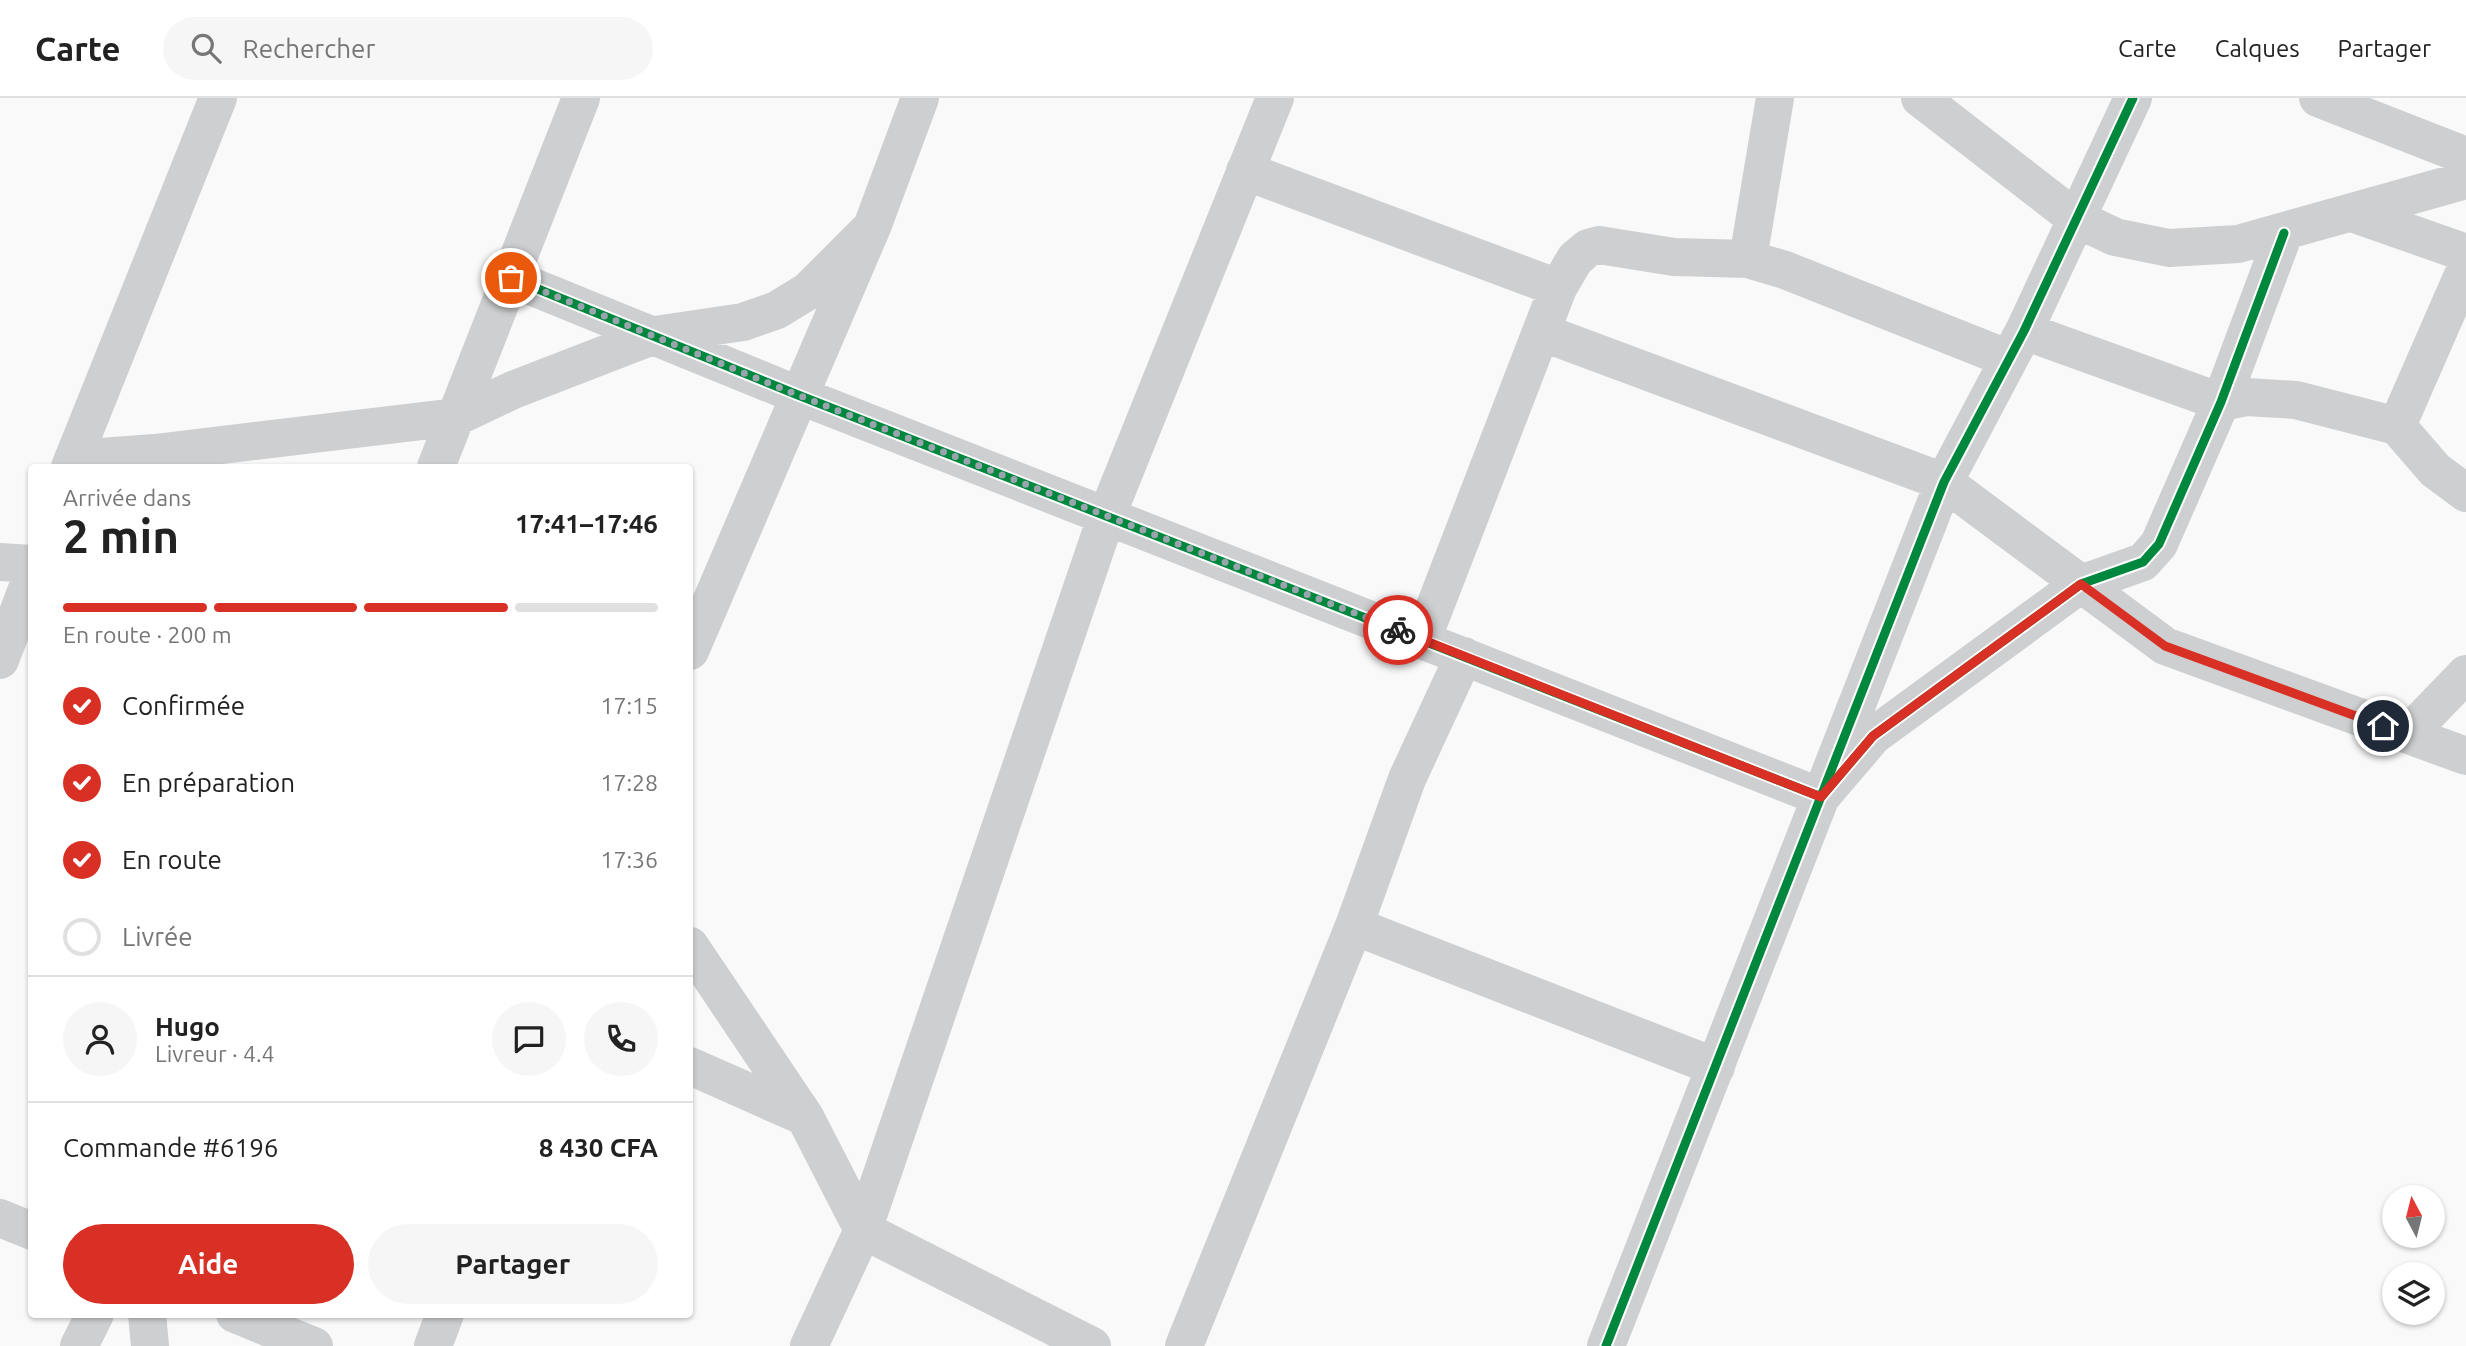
<!DOCTYPE html>
<html lang="fr">
<head>
<meta charset="utf-8">
<style>
	:root { --surface:#fff; --page:#f6f6f6; --text:#222; --muted:#767676; --line:#e0e0e0; --accent:#d93025 }
	body { margin:0; font-family:Ubuntu,sans-serif; background:var(--page); color:var(--text); height:100vh; display:flex; flex-direction:column; font-size:26px; white-space:nowrap }
	* { box-sizing:border-box; margin:0 }
	p { font-size:23px; color:var(--muted) }
	.icon { flex:none; width:38px; height:38px; fill:none; stroke:currentColor; stroke-width:2; stroke-linecap:round; stroke-linejoin:round }
	.map { position:relative; flex:1; overflow:hidden }
	.panel { position:absolute; left:28px; top:366px; width:665px; height:854px; display:flex; flex-direction:column; background:var(--surface); border-radius:7px; box-shadow:0 2px 5px #0004 }
	.panel>* { flex:none }
	.needle { width:46px; rotate:353deg }
	.fabs { position:absolute; left:2382px; top:1087px; display:grid; gap:14px }
	.fabs a { display:grid; place-items:center; width:63px; height:63px; border-radius:50%; background:var(--surface); box-shadow:0 2px 5px #0004; font-size:35px }
	.pin { position:absolute; display:grid; place-items:center; width:60px; height:60px; color:#fff; margin:-30px; border:4px solid #fff; border-radius:50%; box-shadow:0 2px 7px #0007 }
	.courier { position:absolute; display:grid; place-items:center; width:70px; height:70px; margin:-35px; border:5px solid #d93025; border-radius:50%; background:#fff; color:#222; box-shadow:0 2px 9px #0007 }
	.summary em { font-style:normal; font-weight:600 }
	.summary div { display:flex; flex-direction:column-reverse }
	.summary { display:flex; align-items:center; justify-content:space-between; height:119px; padding:0 35px }
	h1 { font-size:46px; font-weight:600; line-height:52px }
	.bar { display:grid; grid-template-columns:repeat(4,1fr); gap:10px 7px; align-content:center; height:84px; padding:0 35px }
	.bar i { height:9px; border-radius:5px; background:var(--line) }
	.bar .on { background:var(--accent) }
	.bar p { grid-column:span 4 }
	.line { display:flex; align-items:center; gap:18px; padding:0 35px; border-top:2px solid var(--line) }
	.line div { flex:1 }
	.round { display:grid; place-items:center; flex:none; width:74px; height:74px; border-radius:37px; background:var(--page) }
	ol { padding:0 35px; list-style:none }
	li { display:flex; align-items:center; gap:21px; height:77px }
	li p { margin-inline-start:auto }
	li .icon { padding:7px; border-radius:50%; background:var(--accent); color:#fff; stroke-width:4 }
	li:last-child { color:var(--muted) }
	li i { width:38px; height:38px; border:4px solid var(--line); border-radius:50% }
	.action { display:flex; gap:14px; margin-top:auto; padding:14px 35px }
	.action a { flex:1; height:80px; border-radius:42px; background:var(--accent); color:#fff; font-size:28px; font-weight:600; line-height:80px; text-align:center }
	.action a+a { background:var(--page); color:var(--text) }
	header { display:flex; align-items:center; gap:42px; box-sizing:border-box; height:98px; padding:0 35px; background:var(--surface); border-bottom:2px solid var(--line) }
	header strong { font-size:33px }
	nav { display:flex; gap:38px; margin-inline-start:auto; font-size:24px }
	.search { width:490px; height:63px; background:var(--page); display:flex; align-items:center; gap:18px; box-sizing:border-box; padding:0 24px; border-radius:38px; color:var(--muted); font-size:26px }
	.map>svg:first-child { display:block }
	.lines { fill:none; stroke-linecap:round; stroke-linejoin:round }
	.minor { stroke:#cecfd0; stroke-width:38 }
	.cycleway-casing { stroke:#fff; stroke-width:13 }
	.cycleway { stroke:#00873e; stroke-width:9 }
	.done { stroke:#99a4ac; stroke-width:7; stroke-dasharray:0 12.6 }
	.route { stroke:#d93025; stroke-width:9 }
</style>
</head>
<body>
<header>
<strong>Carte</strong>
<div class="search"><svg class="icon" aria-label="search" viewBox="0 0 24 24"><circle cx="10" cy="10" r="6"/><path d="M15 15l6 6"/></svg>Rechercher</div>
<nav><a>Carte</a><a>Calques</a><a>Partager</a></nav>
</header>
<div class="map">
<svg width="2466" height="1248" viewBox="0 0 2466 1248">
	<rect width="100%" height="100%" fill="#f9f9f9"/>
	<g class="lines">
		<!-- minor -->
		<path class="minor" d="M 1920,0 L 2075,120 L 2115,139 L 2169,150 L 2238,146 L 2466,82
			M 2318,0 L 2466,58
			M 1245,73 L 1558,190
			M 2352,115 L 2466,155
			M 1748,161 L 1775,0
			M 511,180 L 798,297 L 1821,699 L 1873,638 L 2081,486 L 2143,464 L 2159,446 L 2221,304 L 2284,135
			M 2024,233 L 2221,304 L 2246,299 L 2296,302 L 2397,328 L 2435,372 L 2466,395
			M 1541,234 L 1944,384 L 2165,548 L 2466,658
			M 2397,328 L 2466,170
			M 73,361 L 155,355 L 456,319 L 513,292 L 655,237 L 743,224 L 777,212 L 808,193 L 872,129
			M 70,369 L 218,0
			M 436,369 L 581,0
			M 0,464 L 32,466
			M 1422,542 L 1558,190 L 1575,161 L 1588,150 L 1599,147 L 1674,159 L 1748,161 L 1785,172 L 2009,261
			M 690,553 L 872,129 L 920,0
			M 0,562 L 32,478
			M 2408,636 L 2466,576
			M 1354,828 L 1716,969
			M 690,848 L 805,1019 L 863,1132 L 1092,1248
			M 690,968 L 805,1019
			M 0,1120 L 32,1133
			M 147,1216 L 150,1248
			M 235,1216 L 314,1248
			M 79,1248 L 95,1216
			M 433,1248 L 445,1216
			M 809,1248 L 863,1132 L 1107,417 L 1275,0
			M 1184,1248 L 1354,828 L 1407,681 L 1464,558
			M 1606,1248 L 1944,384 L 2024,233 L 2133,0"/>
		<defs>
			<path id="cycleway" d="M 511,180 L 798,297 L 1821,699 L 1873,638 L 2081,486 L 2143,464 L 2159,446 L 2221,304 L 2284,135
				M 1606,1248 L 1944,384 L 2024,233 L 2133,0"/>
		</defs>
		<!-- cycleway casing -->
		<use href="#cycleway" class="cycleway-casing"/>
		<!-- cycleway -->
		<use href="#cycleway" class="cycleway"/>
	</g>
	<g class="lines">
		<!-- done -->
		<path class="done" d="M 511,180 L 798,297 L 1398,532"/>
		<!-- route -->
		<path class="route" d="M 1398,532 L 1821,699 L 1873,638 L 2081,486 L 2165,548 L 2383,628"/>
	</g>
</svg>
<div class="fabs">
<a><svg class="needle" viewBox="-14 -14 28 28"><path d="M0-13l5 13h-10z" fill="#e53935"/><path d="M0 13l5-13h-10z" fill="#767676"/></svg></a>
<a><svg class="icon" aria-label="layers" viewBox="0 0 24 24"><path d="M12 4l9 5-9 5-9-5zM3 14l9 5 9-5"/></svg></a>
</div>
<div class="pin" style="left:511px;top:180px;background:#ea580c"><svg class="icon" aria-label="bag" viewBox="0 0 24 24"><path d="M5 8h14l-1 12H6zM9 8a3 3 0 0 1 6 0"/></svg></div>
<div class="pin" style="left:2383px;top:628px;background:#1f2937"><svg class="icon" aria-label="home" viewBox="0 0 24 24"><path d="M3 11l9-7 9 7M6 9v11h12V9"/></svg></div>
<div class="courier" style="left:1398px;top:532px"><svg class="icon" aria-label="bike" viewBox="0 0 24 24"><circle cx="6" cy="16" r="4"/><circle cx="18" cy="16" r="4"/><path d="M6 16l4-8h5l3 8M10 8l3 8H6M13 5h3"/></svg></div>
<section class="panel">
<div class="summary"><div><h1>2 min</h1><p>Arrivée dans</p></div><em>17:41–17:46</em></div>
<div class="bar"><i class="on"></i><i class="on"></i><i class="on"></i><i></i><p>En route · 200 m</p></div>
<ol>
<li><svg class="icon" aria-label="check" viewBox="0 0 24 24"><path d="M5 12l5 5 9-10"/></svg>Confirmée<p>17:15</p></li>
<li><svg class="icon" aria-label="check" viewBox="0 0 24 24"><path d="M5 12l5 5 9-10"/></svg>En préparation<p>17:28</p></li>
<li><svg class="icon" aria-label="check" viewBox="0 0 24 24"><path d="M5 12l5 5 9-10"/></svg>En route<p>17:36</p></li>
<li><i></i>Livrée</li>
</ol>
<div class="line" style="height:126px"><a class="round"><svg class="icon" aria-label="person" viewBox="0 0 24 24"><circle cx="12" cy="8" r="4"/><path d="M4 21q1-7 8-7t8 7"/></svg></a><div><b>Hugo</b><p>Livreur · 4.4</p></div><a class="round"><svg class="icon" aria-label="chat" viewBox="0 0 24 24"><path d="M4 5h16v11H9l-5 4z"/></svg></a><a class="round"><svg class="icon" aria-label="phone" viewBox="0 0 24 24"><path d="M5 4h4l2 5-3 2q2 4 5 5l2-3 5 2v4C11 20 4 13 5 4z"/></svg></a></div>
<div class="line" style="height:91px"><div>Commande #6196</div><b>8 430 CFA</b></div>
<div class="action"><a>Aide</a><a>Partager</a></div>
</section>
</div>
</body>
</html>
